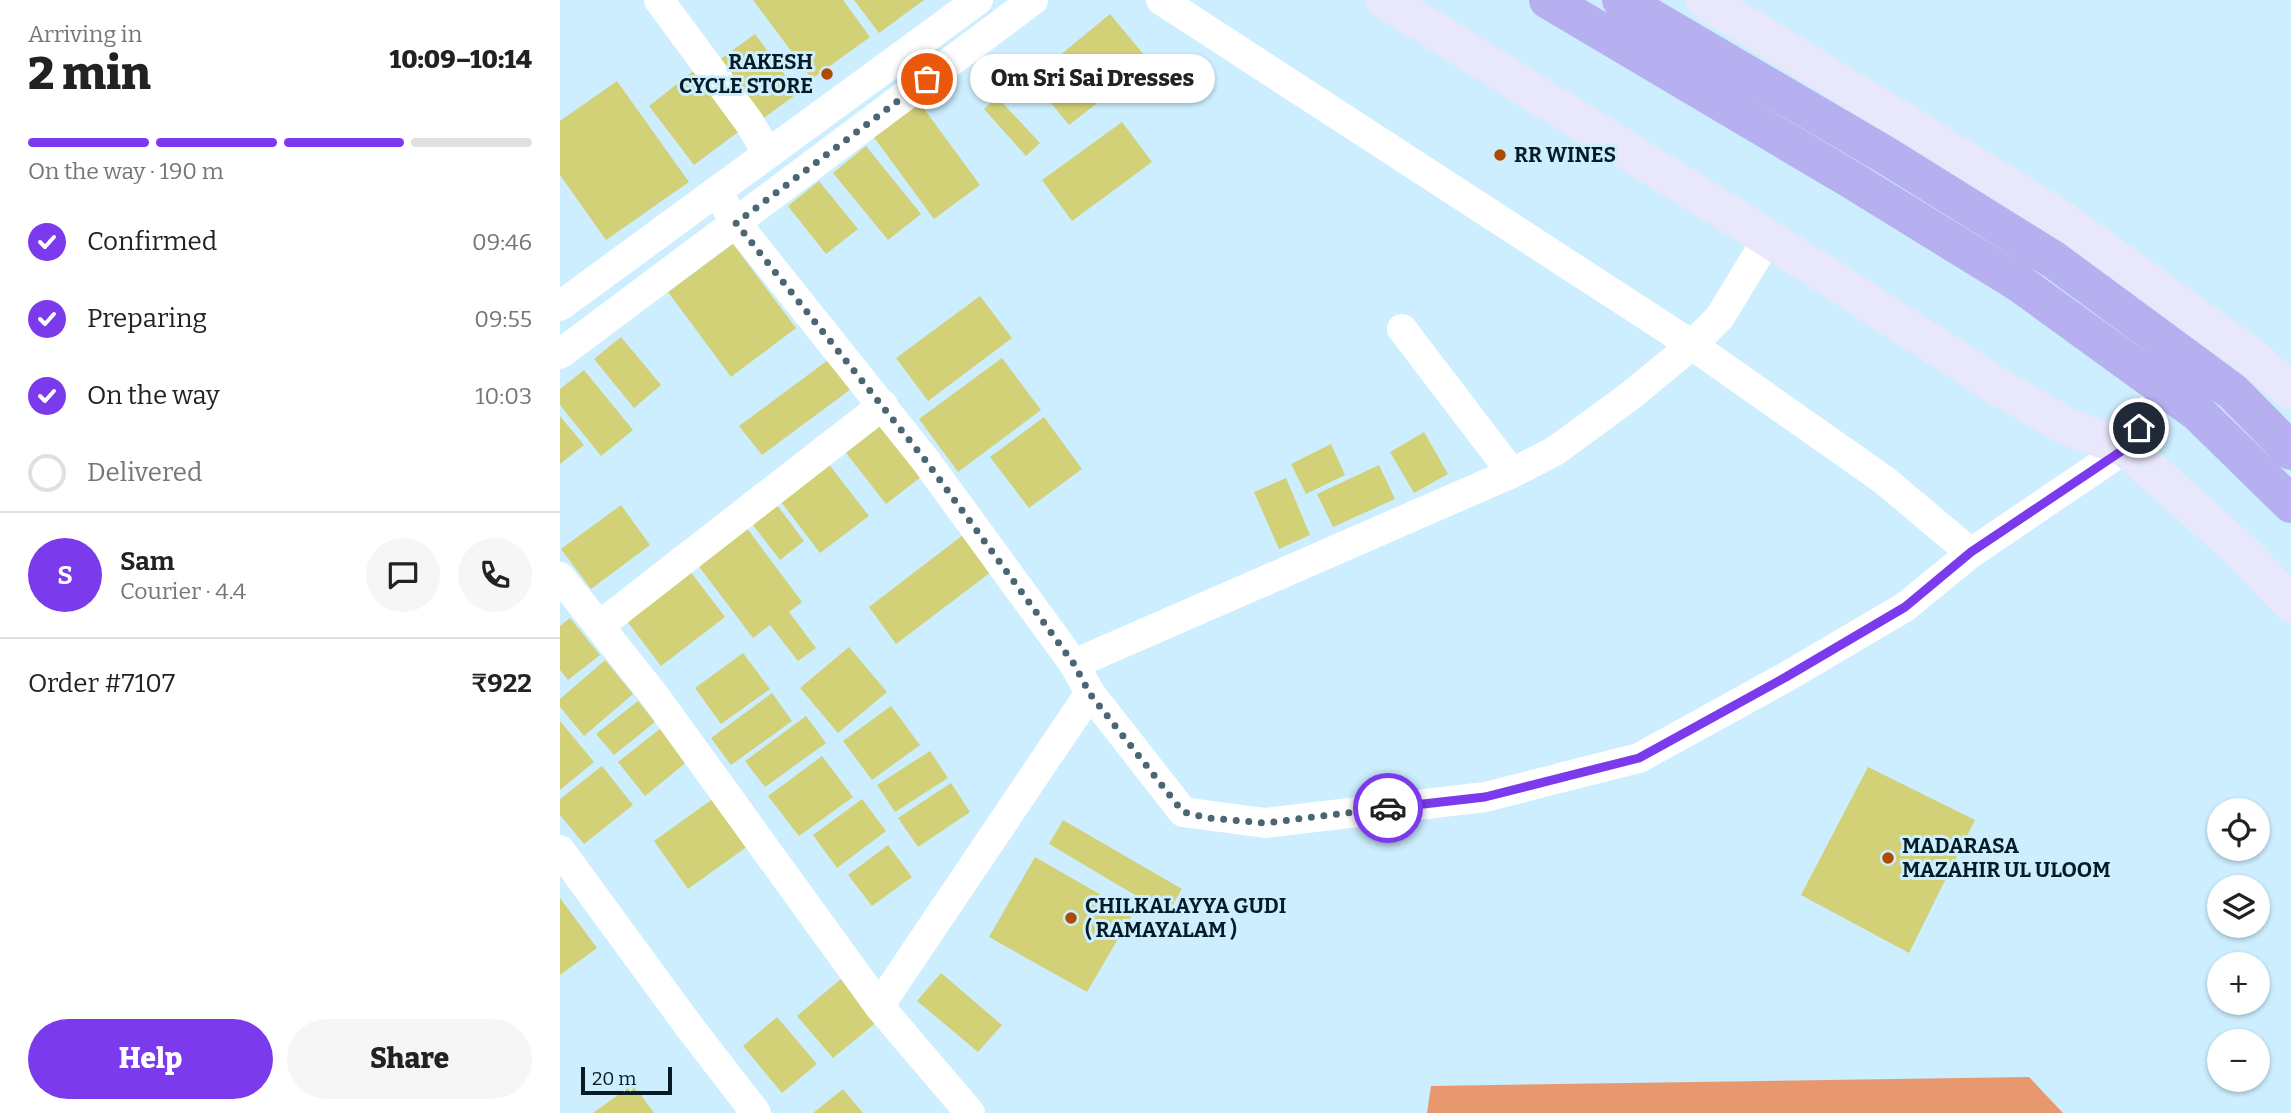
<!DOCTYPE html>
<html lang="en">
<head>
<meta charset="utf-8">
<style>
	:root { --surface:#fff; --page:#f6f6f6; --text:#222; --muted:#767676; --line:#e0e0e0; --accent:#7c3aed }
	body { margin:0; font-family:Bitter,serif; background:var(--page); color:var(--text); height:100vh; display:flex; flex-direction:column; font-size:26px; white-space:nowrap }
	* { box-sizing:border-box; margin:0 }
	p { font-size:23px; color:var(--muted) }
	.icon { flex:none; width:38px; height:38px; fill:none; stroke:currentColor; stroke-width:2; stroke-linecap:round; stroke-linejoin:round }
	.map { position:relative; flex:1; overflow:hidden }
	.panel { display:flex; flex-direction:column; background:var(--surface); width:560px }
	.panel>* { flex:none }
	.buttons { position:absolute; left:1647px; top:798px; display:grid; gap:14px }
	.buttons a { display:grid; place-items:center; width:63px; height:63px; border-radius:50%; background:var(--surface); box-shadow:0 2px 5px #0004; font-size:35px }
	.scale { position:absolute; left:21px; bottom:18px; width:91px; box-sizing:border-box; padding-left:7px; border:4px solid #051c26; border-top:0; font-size:19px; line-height:24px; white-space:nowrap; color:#051c26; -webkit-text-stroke:5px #cef; paint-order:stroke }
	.pin { position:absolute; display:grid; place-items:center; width:60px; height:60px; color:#fff; margin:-30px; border:4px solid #fff; border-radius:50%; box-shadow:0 2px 7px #0007 }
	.courier { position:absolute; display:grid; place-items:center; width:70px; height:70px; margin:-35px; border:5px solid #7c3aed; border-radius:50%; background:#fff; color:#222; box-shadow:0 2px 9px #0007 }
	.bubble { position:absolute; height:49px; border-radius:24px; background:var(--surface); box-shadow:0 2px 5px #0004; font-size:23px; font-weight:800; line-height:49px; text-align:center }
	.overview em { font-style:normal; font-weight:800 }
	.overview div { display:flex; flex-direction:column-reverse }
	.overview { display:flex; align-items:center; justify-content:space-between; height:119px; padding:0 28px }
	h1 { font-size:46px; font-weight:800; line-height:52px }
	.bar { display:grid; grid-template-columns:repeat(4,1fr); gap:10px 7px; align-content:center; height:84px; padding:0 28px }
	.bar i { height:9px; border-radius:5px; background:var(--line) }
	.bar .on { background:var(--accent) }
	.bar p { grid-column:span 4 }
	.line { display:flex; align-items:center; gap:18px; padding:0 28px; border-top:2px solid var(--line) }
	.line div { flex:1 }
	.round { display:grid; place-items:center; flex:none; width:74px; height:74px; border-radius:37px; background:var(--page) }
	ol { padding:0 28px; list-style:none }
	li { display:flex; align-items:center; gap:21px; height:77px }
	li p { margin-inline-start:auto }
	li .icon { padding:7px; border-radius:50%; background:var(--accent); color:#fff; stroke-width:4 }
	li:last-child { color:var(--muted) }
	li i { width:38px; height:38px; border:4px solid var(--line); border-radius:50% }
	.action { display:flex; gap:14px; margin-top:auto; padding:14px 28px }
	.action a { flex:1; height:80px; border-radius:42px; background:var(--accent); color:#fff; font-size:28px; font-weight:800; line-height:80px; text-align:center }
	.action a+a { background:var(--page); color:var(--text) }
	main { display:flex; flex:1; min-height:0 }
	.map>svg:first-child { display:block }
	.forest { fill:#e8986f }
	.building { fill:#d2d178 }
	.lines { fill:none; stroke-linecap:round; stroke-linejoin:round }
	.street { stroke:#fff; stroke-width:30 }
	.secondary { stroke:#e9e7fb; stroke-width:38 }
	.highway { stroke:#b6b0f1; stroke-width:38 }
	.done { stroke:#4b6672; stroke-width:7; stroke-dasharray:0 12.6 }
	.route { stroke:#7c3aed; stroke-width:9 }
	.poi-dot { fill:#ac4c02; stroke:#cef; stroke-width:2.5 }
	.labels { text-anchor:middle; stroke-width:6; stroke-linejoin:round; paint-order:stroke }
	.poi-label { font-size:21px; font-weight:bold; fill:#051c26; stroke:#cef; text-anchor:start }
</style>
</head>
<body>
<main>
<section class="panel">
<div class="overview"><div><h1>2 min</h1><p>Arriving in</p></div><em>10:09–10:14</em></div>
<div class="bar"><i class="on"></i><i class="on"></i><i class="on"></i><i></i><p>On the way · 190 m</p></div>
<ol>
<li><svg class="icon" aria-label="check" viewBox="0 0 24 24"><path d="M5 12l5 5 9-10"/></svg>Confirmed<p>09:46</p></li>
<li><svg class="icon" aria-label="check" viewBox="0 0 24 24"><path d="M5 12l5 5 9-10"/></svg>Preparing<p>09:55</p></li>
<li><svg class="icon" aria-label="check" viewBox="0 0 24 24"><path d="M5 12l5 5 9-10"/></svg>On the way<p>10:03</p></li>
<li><i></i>Delivered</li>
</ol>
<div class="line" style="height:126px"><b class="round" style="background:var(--accent);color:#fff">S</b><div><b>Sam</b><p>Courier · 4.4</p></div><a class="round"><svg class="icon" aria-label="chat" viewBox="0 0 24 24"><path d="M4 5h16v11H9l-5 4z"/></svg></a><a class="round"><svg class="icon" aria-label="phone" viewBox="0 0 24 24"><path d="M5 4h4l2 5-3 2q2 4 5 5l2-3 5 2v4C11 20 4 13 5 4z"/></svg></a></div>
<div class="line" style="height:91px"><div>Order #7107</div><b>₹922</b></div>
<div class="action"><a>Help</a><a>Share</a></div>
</section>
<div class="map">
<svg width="1731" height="1113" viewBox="0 0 1731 1113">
	<rect width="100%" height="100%" fill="#cef"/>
	<!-- forest -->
	<path class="forest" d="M 1469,1077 L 1503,1113 L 867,1113 L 871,1086 Z"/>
	<!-- building -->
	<path class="building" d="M 193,0 L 283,0 L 310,37 L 252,79 Z
		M 294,0 L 364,0 L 319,33 Z
		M 550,14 L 590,62 L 509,125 L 471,79 Z
		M 195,34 L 238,93 L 201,120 L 158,61 Z
		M 136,69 L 182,129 L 134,165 L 89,106 Z
		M 57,81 L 129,182 L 46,240 L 0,175 L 0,121 Z
		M 437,97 L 480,143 L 466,156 L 424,109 Z
		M 359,102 L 420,185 L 374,219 L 313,136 Z
		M 562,122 L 592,162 L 512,221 L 482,180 Z
		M 306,146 L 361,214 L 328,240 L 273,173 Z
		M 259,181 L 298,229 L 266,254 L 228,206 Z
		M 173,244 L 236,328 L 171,377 L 108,292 Z
		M 420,296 L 452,338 L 368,401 L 336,358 Z
		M 61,337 L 101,385 L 74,408 L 34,359 Z
		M 442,358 L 481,410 L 398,472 L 359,419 Z
		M 268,360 L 291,389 L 202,455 L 179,426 Z
		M 24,370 L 73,430 L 41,456 L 0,405 L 0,389 Z
		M 0,416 L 24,445 L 0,464 Z
		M 484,417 L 522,469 L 469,508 L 430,457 Z
		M 318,422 L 362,476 L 326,504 L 283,449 Z
		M 864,432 L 888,474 L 854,493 L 830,452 Z
		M 771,444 L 785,475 L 746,494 L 731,464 Z
		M 264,458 L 309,516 L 260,553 L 215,494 Z
		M 819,465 L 835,499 L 773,527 L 757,494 Z
		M 726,478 L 750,535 L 719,549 L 694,492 Z
		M 214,501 L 244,541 L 220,560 L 189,520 Z
		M 61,505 L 90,545 L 31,589 L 1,549 Z
		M 183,523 L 242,602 L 229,612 L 256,648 L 238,661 L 210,625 L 193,638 L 134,560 Z
		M 403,535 L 431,572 L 336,644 L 309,607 Z
		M 130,571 L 165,617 L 101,666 L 66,620 Z
		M 10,618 L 40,655 L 8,680 L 0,670 L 0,626 Z
		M 289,647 L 327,692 L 278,733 L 240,688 Z
		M 183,653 L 210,689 L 161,724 L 135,688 Z
		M 45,660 L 73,694 L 24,736 L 0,707 L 0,699 Z
		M 212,693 L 232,721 L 171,765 L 151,738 Z
		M 78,701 L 95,722 L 54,755 L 36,734 Z
		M 331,706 L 360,745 L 312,780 L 283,741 Z
		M 246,716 L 266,743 L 205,787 L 185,761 Z
		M 0,721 L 34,762 L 0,790 Z
		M 101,728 L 128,761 L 85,796 L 58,762 Z
		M 370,751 L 388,778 L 335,812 L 317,785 Z
		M 262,756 L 293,797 L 239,836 L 208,796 Z
		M 42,766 L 73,805 L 24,844 L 0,815 L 0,799 Z
		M 1308,767 L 1415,820 L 1349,953 L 1241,895 Z
		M 391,783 L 410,812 L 358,847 L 338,818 Z
		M 154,798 L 188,846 L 128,889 L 94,841 Z
		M 302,799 L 326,831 L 277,868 L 253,835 Z
		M 503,820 L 622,889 L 607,914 L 489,844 Z
		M 328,845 L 352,877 L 312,906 L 288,875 Z
		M 475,857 L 573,913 L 527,992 L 429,937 Z
		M 0,898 L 37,948 L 0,975 Z
		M 381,973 L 442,1025 L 418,1052 L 357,1001 Z
		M 282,978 L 318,1021 L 273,1058 L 237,1016 Z
		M 217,1017 L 257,1064 L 222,1093 L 183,1046 Z
		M 73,1084 L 94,1113 L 33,1113 Z
		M 283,1089 L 303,1113 L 253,1113 Z"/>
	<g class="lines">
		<!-- street -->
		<path class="street" d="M 99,0 L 189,122 L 208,154
			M 601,0 L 1132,345 L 1324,480 L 1411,553
			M 157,192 L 176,223 L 366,461 L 514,664 L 530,693 L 623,812 L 705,823 L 925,797 L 1079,758 L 1226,677 L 1345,607 L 1411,553 L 1566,448 L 1604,388
			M 0,306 L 418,0
			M 842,329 L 952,473
			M 0,354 L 473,0
			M 0,577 L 94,695 L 319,1006 L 410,1113
			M 39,626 L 323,405
			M 514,664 L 952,473 L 995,451 L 1070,396 L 1132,345 L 1160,317 L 1208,238
			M 0,850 L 128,1025 L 196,1113
			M 319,1006 L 530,693"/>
		<!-- secondary -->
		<path class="secondary" d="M 825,0 L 1208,238 L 1439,387 L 1506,426 L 1566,448 L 1682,552 L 1731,603
			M 1145,0 L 1495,215 L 1692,357 L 1731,391"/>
		<!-- highway -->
		<path class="highway" d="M 988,0 L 1290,179 L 1459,283 L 1637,412 L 1731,504
			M 1061,0 L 1327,156 L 1494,260 L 1673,392 L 1731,451"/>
	</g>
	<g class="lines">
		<!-- done -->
		<path class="done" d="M 367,79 L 176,223 L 366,461 L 514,664 L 530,694 L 623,812 L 649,818 L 705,823 L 828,808"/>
		<!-- route -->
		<path class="route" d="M 828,808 L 925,797 L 1079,758 L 1226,677 L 1345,607 L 1411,552 L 1566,448 L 1579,428"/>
	</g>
	<!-- markers -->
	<g class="poi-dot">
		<circle cx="267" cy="74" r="7"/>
		<circle cx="940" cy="155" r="7"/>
		<circle cx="1328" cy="858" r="7"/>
		<circle cx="511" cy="918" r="7"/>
	</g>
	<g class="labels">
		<!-- poi labels -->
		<g class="poi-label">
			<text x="253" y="69" text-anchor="end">RAKESH<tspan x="253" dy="24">CYCLE STORE</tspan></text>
			<text x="954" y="162">RR WINES</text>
			<text x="1342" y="853">MADARASA<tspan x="1342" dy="24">MAZAHIR UL ULOOM</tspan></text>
			<text x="525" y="913">CHILKALAYYA GUDI<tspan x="525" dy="24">( RAMAYALAM )</tspan></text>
		</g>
	</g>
</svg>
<div class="buttons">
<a><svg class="icon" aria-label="locate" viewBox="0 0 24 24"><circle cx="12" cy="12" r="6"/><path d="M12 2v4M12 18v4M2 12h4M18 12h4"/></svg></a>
<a><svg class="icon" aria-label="layers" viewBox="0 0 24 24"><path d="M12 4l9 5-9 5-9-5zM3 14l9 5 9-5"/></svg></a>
<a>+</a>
<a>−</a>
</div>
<div class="scale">20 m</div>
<div class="pin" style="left:367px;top:79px;background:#ea580c"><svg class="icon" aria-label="bag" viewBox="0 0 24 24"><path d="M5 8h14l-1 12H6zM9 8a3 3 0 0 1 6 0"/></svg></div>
<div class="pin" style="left:1579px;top:428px;background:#1f2937"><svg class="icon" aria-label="home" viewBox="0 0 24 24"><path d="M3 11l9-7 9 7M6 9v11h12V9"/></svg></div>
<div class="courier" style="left:828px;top:808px"><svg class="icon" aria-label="car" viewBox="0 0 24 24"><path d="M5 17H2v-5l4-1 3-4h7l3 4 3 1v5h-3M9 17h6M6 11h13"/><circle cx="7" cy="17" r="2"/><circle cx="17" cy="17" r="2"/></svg></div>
<div class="bubble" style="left:410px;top:54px;width:245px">Om Sri Sai Dresses</div>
</div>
</main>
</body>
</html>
